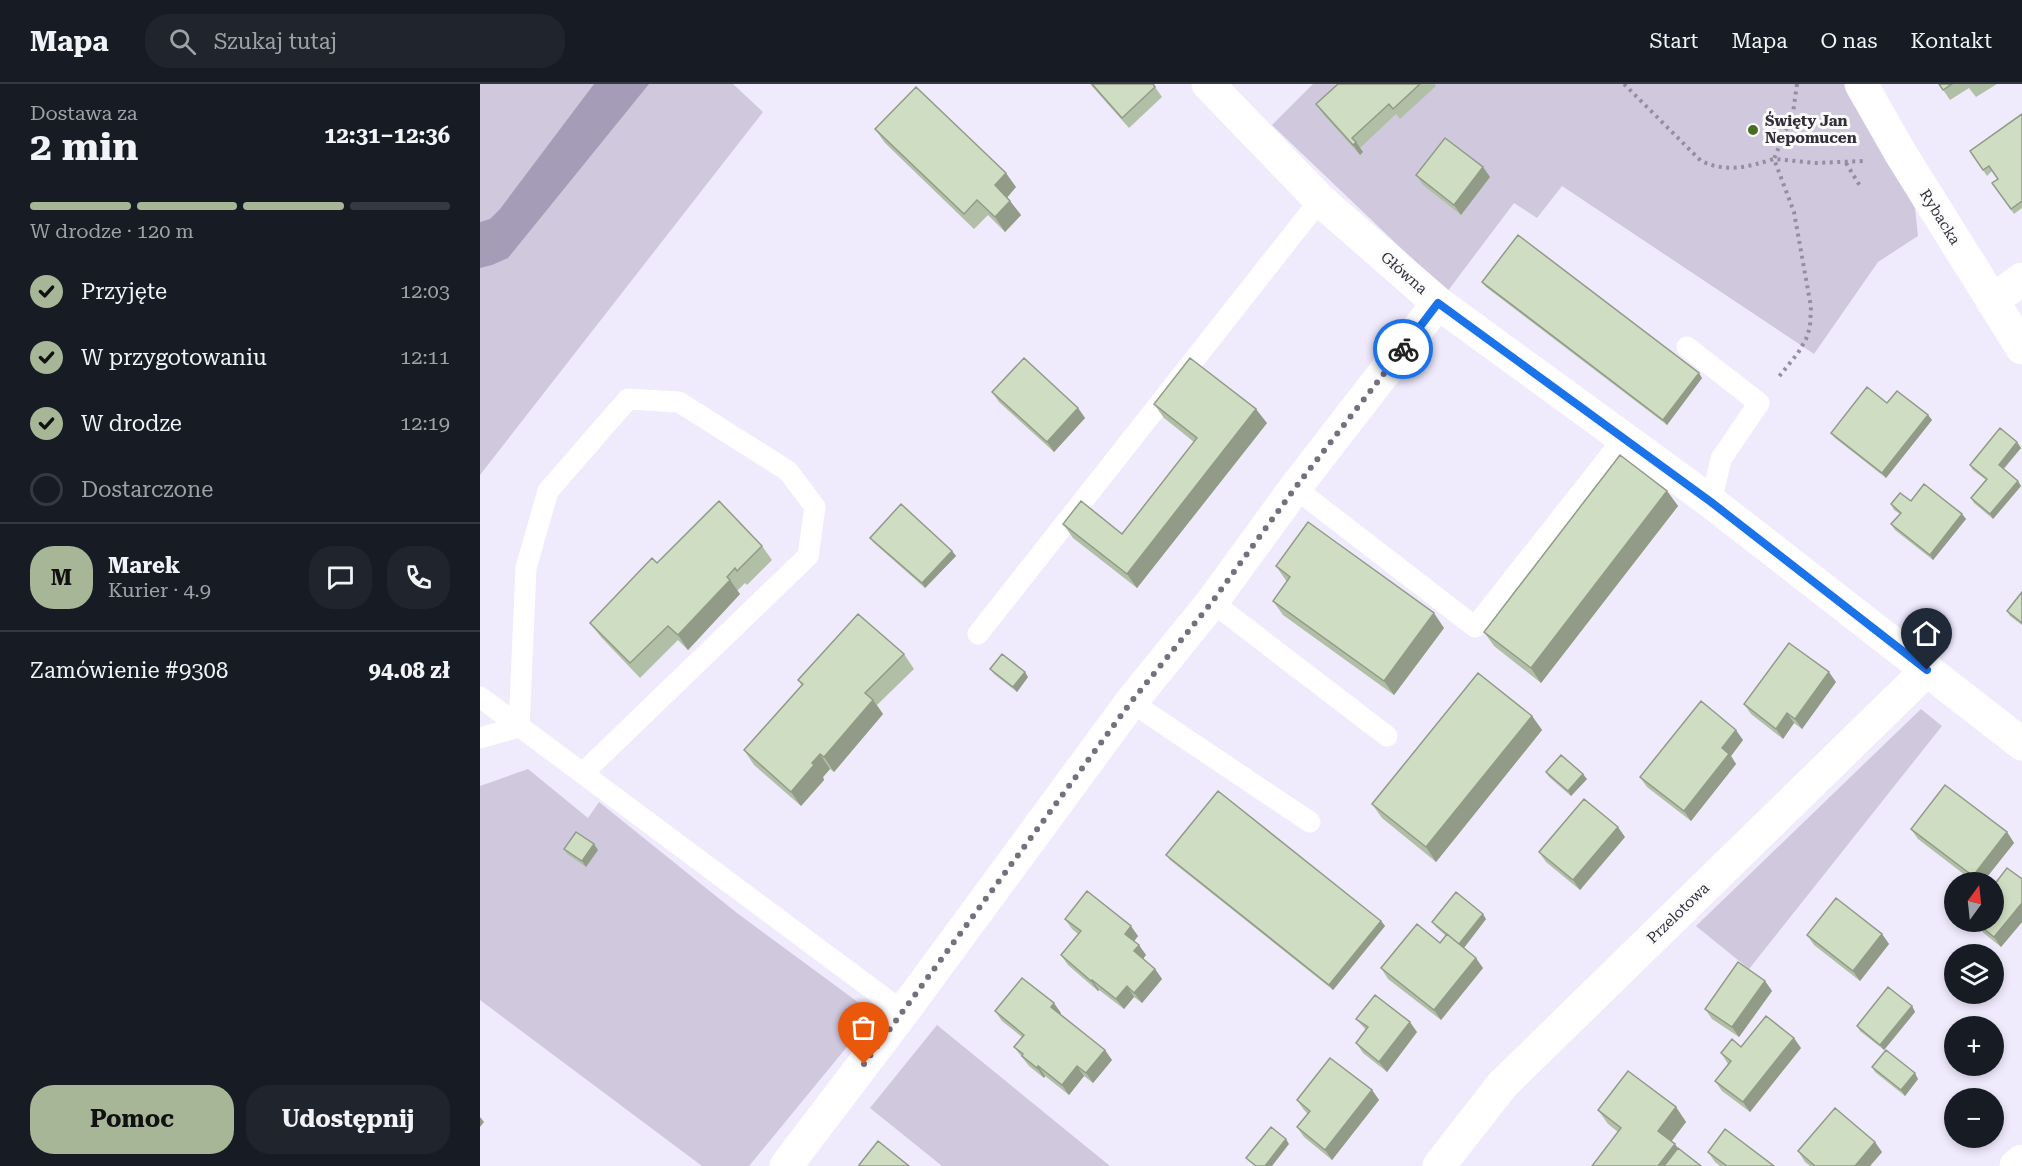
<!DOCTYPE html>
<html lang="pl">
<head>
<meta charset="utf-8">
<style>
	:root { --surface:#171b24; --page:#20242c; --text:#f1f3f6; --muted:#9ea1a6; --line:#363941; --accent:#a6b697 }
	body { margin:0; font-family:"Roboto Serif",serif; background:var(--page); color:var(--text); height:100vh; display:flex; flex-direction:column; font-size:22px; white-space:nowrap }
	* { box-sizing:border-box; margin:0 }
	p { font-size:20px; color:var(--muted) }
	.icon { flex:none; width:33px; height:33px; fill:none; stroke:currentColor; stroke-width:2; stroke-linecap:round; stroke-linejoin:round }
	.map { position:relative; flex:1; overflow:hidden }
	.details { display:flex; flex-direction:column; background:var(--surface); width:480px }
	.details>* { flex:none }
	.needle { width:39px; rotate:15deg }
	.buttons { position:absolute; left:1464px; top:788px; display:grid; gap:12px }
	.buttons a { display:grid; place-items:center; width:60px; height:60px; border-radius:50%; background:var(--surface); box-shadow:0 3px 9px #0003; font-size:30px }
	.pin { position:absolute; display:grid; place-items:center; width:51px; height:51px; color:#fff; margin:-62px -26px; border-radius:50% 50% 50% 0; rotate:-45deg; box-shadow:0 0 6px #0007 }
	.pin .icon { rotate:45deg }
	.courier { position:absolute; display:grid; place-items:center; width:60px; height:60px; margin:-30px; border:4px solid #1a73e8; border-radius:50%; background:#fff; color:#222; box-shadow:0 2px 8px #0007 }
	.summary em { font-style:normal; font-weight:700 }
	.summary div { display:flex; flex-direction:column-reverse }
	.summary { display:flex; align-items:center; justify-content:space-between; height:102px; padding:0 30px }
	h1 { font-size:39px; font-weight:700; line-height:45px }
	.bar { display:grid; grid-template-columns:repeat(4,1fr); gap:9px 6px; align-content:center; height:72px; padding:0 30px }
	.bar i { height:8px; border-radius:4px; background:var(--line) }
	.bar .on { background:var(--accent) }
	.bar p { grid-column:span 4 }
	.line { display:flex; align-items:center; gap:15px; padding:0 30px; border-top:2px solid var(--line) }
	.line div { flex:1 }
	.round { display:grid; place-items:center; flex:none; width:63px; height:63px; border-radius:24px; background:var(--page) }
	ol { padding:0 30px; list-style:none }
	li { display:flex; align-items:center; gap:18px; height:66px }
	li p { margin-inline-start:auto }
	li .icon { padding:6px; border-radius:50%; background:var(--accent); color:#111; stroke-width:4 }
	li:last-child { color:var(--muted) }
	li i { width:33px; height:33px; border:3px solid var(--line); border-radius:50% }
	.primary-button { display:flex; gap:12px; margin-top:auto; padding:12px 30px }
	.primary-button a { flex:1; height:69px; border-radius:24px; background:var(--accent); color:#111; font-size:24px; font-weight:700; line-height:69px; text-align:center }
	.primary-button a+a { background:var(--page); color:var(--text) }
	header { display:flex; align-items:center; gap:36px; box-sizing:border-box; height:84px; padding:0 30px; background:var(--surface); border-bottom:2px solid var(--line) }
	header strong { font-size:28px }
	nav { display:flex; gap:33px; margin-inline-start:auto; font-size:21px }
	.search { width:420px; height:54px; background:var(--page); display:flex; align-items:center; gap:15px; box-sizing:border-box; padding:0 21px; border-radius:24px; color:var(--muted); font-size:22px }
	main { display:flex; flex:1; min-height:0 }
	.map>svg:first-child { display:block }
	.green { fill:#d0c9de }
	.water { fill:#a59cb7 }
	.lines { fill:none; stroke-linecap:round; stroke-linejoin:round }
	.path { stroke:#948f9e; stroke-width:4; stroke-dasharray:3 4.5; stroke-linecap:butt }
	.service { stroke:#fff; stroke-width:21 }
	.minor { stroke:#fff; stroke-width:33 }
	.wall { fill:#b2bfa7 }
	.shaded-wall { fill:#919b88 }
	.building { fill:#cfdec2; stroke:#919b88; stroke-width:1.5 }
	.done { stroke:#74707e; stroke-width:6; stroke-dasharray:0 10.8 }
	.route { stroke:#1a73e8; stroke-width:8 }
	.poi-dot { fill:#4a6b22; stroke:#fbfbfb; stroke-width:2 }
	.labels { text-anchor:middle; stroke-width:6; stroke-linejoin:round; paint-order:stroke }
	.poi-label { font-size:15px; font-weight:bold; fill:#322e3a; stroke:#fbfbfb; text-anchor:start }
	.street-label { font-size:15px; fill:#322e3a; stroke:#fbfbfb }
</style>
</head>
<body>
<header>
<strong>Mapa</strong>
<div class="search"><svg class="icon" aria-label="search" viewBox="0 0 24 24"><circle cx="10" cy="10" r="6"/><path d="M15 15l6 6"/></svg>Szukaj tutaj</div>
<nav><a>Start</a><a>Mapa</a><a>O nas</a><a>Kontakt</a></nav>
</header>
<main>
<section class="details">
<div class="summary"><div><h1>2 min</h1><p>Dostawa za</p></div><em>12:31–12:36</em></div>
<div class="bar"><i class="on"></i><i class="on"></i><i class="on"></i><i></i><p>W drodze · 120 m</p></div>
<ol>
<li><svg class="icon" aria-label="check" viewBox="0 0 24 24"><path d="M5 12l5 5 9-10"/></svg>Przyjęte<p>12:03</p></li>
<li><svg class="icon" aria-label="check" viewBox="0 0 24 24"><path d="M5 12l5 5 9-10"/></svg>W przygotowaniu<p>12:11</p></li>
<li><svg class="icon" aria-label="check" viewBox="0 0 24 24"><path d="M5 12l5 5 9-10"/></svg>W drodze<p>12:19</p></li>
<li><i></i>Dostarczone</li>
</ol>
<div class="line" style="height:108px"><b class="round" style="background:var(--accent);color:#111">M</b><div><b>Marek</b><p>Kurier · 4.9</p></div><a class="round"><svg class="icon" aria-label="chat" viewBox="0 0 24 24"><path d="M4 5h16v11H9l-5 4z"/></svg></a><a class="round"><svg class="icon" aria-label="phone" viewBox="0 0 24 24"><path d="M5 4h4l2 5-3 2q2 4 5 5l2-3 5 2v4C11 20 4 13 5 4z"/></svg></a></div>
<div class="line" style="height:78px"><div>Zamówienie #9308</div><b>94.08 zł</b></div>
<div class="primary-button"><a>Pomoc</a><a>Udostępnij</a></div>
</section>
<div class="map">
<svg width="1542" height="1082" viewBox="0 0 1542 1082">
	<rect width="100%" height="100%" fill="#f0eafd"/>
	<!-- green -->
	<path class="green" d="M 0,0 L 253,0 L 283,28 L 0,391 Z
		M 833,0 L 1367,0 L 1435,124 L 1438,152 L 1398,178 L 1334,270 L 1082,102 L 1057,134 L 1034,119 L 967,208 L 792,41 Z
		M 1441,625 L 1462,642 L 1269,885 L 1216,842 Z
		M 48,685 L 108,734 L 119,718 L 257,829 L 394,930 L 269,1082 L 222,1082 L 0,916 L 0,702 Z
		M 457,941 L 630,1082 L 462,1082 L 390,1024 Z"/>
	<!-- water -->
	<path class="water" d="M 114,0 L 169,0 L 28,174 L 12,181 L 0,184 L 0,138 L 10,135 L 20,125 Z"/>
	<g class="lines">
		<!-- path -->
		<path class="path" d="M 1144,0 L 1221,77 C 1248,89 1267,83 1294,75 L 1314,128 L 1331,223 L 1330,243 L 1326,255 L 1318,269 L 1297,295
			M 1317,0 L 1313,29 L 1294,75 L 1336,79 L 1384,77
			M 1366,79 L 1380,102"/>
		<!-- service -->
		<path class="service" d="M 1207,263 L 1279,319 L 1241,375 L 1231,418
			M 815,404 L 995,543 L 1144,354
			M 732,518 L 907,652
			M 498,550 L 840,116
			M 0,613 L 423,928
			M 651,618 L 830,738
			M 0,654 L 39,643 L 46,484 L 68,407 L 148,315 L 199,318 L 308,387 L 335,423 L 328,472 L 103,689"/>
		<!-- minor -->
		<path class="minor" d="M 728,0 L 840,116 L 958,219 L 1231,418 L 1542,660
			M 1381,0 L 1421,70 L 1542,264
			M 1512,217 L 1542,195
			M 306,1082 L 423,928 L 651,618 L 732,518 L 815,404 L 958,219
			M 959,1082 L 1022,1001 L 1447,586
			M 1536,1082 L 1542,1077"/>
	</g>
	<!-- wall -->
	<path class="wall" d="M 610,0 L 673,0 L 682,13 L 649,44 Z
		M 858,0 L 955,0 L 956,2 L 920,35 L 916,30 L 880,64 L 883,68 L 880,71 L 843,30 L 836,20 Z
		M 1459,0 L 1517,0 L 1496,13 L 1489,4 L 1470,16 Z
		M 1542,30 L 1542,124 L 1534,130 L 1512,99 L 1518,95 L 1512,87 L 1507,92 L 1490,67 Z
		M 395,45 L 536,103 L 527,113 L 541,131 L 525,148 L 508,131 L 494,145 L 405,59 Z
		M 1003,83 L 1010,93 L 981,131 L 943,101 L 936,91 Z
		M 1002,198 L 1222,294 L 1187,341 L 1006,203 Z
		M 512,308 L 598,324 L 605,334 L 574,368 L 519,318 Z
		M 1407,319 L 1448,331 L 1452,336 L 1406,394 L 1355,354 L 1351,349 Z
		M 674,320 L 787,339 L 657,504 L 593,454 L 583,440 L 642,450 L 714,358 L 684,334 Z
		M 1537,358 L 1541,364 L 1524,385 L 1541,402 L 1513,435 L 1494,419 L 1491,414 L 1506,396 L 1493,386 L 1490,381 Z
		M 1187,407 L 1198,422 L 1061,599 L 1014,562 L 1004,548 Z
		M 1431,417 L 1482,430 L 1486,435 L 1453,476 L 1415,446 L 1411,440 L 1420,430 L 1414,426 L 1411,420 Z
		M 390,454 L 472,467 L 476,472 L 445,504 L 394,459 Z
		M 282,462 L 292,476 L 267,501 L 265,499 L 257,507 L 260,510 L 208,566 L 198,556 L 160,594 L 121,553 L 110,539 Z
		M 796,482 L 964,544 L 914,611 L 803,531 L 793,517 L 807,498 Z
		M 1542,508 L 1542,541 L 1530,532 L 1527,527 Z
		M 424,570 L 434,585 L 397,621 L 403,630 L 354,688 L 350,685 L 343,693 L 344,696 L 321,722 L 274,681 L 264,666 L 322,602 L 318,596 Z
		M 510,585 L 548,593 L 537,608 L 514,590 Z
		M 1356,598 L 1322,645 L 1314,639 L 1303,655 L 1271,630 L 1264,620 Z
		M 1052,632 L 1062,646 L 956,778 L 902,734 L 892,720 Z
		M 1263,656 L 1251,672 L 1256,680 L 1211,737 L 1167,703 L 1160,693 Z
		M 1066,688 L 1107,695 L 1091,712 L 1069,693 Z
		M 1431,745 L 1527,748 L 1534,759 L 1503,798 L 1494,798 L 1438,755 Z
		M 1145,753 L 1100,806 L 1066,778 L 1059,768 Z
		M 84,765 L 118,766 L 106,783 L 87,770 Z
		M 686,771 L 901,837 L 905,842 L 853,906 L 690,776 Z
		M 1542,795 L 1542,838 L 1521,863 L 1495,842 L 1492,837 L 1514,837 Z
		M 585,835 L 658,852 L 654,857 L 666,871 L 663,875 L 675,885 L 682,895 L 662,919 L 654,913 L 644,925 L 619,906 L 618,907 L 588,881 L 581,871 L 598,850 L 592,845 Z
		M 1006,835 L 984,864 L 1003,884 L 961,936 L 908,895 L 901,884 L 960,859 L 966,852 L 956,843 L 952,838 Z
		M 1402,850 L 1409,860 L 1380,897 L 1334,861 L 1327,851 Z
		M 1285,897 L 1292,907 L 1259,953 L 1232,935 L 1225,925 Z
		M 1432,922 L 1435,928 L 1404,966 L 1380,947 L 1377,942 Z
		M 515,927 L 581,929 L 580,930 L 632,976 L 613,999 L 604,992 L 589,1011 L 565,992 L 564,994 L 549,982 L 534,963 L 542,953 L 522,937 Z
		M 876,935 L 937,948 L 907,988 L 883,969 L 876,959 L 886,946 Z
		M 1261,963 L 1321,964 L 1270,1028 L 1242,1007 L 1235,997 L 1248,980 L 1241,969 Z
		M 1392,983 L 1438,995 L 1425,1012 L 1395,988 Z
		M 892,1006 L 899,1016 L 852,1076 L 824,1053 L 817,1043 L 828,1030 L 824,1026 L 817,1016 Z
		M 1196,1023 L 1206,1038 L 1191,1057 L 1198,1064 L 1138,1048 L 1128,1040 L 1118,1026 Z
		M 1318,1067 L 1402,1068 L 1390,1082 L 1330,1082 L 1325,1078 Z
		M 1228,1068 L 1294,1082 L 1240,1082 L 1235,1078 Z"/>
	<!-- shaded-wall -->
	<path class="shaded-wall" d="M 876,58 L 883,68 L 880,71 L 873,61 Z
		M 1003,83 L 1010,93 L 981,131 L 974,121 Z
		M 526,89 L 536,103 L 525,116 L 515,101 Z
		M 530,117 L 541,131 L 525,148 L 515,133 Z
		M 1219,289 L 1222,294 L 1187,341 L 1183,336 Z
		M 598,324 L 605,334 L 574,368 L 567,358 Z
		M 776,325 L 787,339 L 657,504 L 647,490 Z
		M 1448,331 L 1452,336 L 1406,394 L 1402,389 Z
		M 1537,358 L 1541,364 L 1522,386 L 1519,381 Z
		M 1538,397 L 1541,402 L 1513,435 L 1510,430 Z
		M 1187,407 L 1198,422 L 1061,599 L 1051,584 Z
		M 1482,430 L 1486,435 L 1453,476 L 1450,471 Z
		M 472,467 L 476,472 L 445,504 L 442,499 Z
		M 250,496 L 260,510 L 208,566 L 198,551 Z
		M 954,529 L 964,544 L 914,611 L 904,597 Z
		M 545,588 L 548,593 L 537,608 L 533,603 Z
		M 1349,588 L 1356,598 L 1322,645 L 1315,635 Z
		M 393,616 L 403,630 L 354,688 L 344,673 Z
		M 1307,629 L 1314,639 L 1303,655 L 1296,645 Z
		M 1052,632 L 1062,646 L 956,778 L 946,763 Z
		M 1256,646 L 1263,656 L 1251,672 L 1256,680 L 1211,737 L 1204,727 L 1242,664 Z
		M 340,670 L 350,685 L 343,693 L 344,696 L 321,722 L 311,708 L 332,679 Z
		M 1103,690 L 1107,695 L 1091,712 L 1088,707 Z
		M 1138,743 L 1145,753 L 1100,806 L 1093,796 Z
		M 1527,748 L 1534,759 L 1503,798 L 1497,798 L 1493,792 Z
		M 114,760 L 118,766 L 106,783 L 102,777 Z
		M 1542,819 L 1542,838 L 1521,863 L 1514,853 Z
		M 1003,830 L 1006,835 L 983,865 L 979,860 Z
		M 901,837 L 905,842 L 853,906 L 849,901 Z
		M 651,842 L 658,852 L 652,860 L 645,850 Z
		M 1402,850 L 1409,860 L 1380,897 L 1373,887 Z
		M 659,861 L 666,871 L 661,877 L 654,867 Z
		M 996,874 L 1003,884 L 961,936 L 954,926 Z
		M 675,885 L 682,895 L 662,919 L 654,909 Z
		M 612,896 L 619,906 L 618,907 L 611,897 Z
		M 1285,897 L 1292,907 L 1259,953 L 1252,943 Z
		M 647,902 L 654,913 L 644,925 L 636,915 Z
		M 574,919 L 581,929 L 578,933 L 571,923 Z
		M 1432,922 L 1435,928 L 1404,966 L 1400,961 Z
		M 930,938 L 937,948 L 907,988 L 899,978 Z
		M 1314,954 L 1321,964 L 1270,1028 L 1263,1018 Z
		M 625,966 L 632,976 L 613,999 L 606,989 Z
		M 558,982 L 565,992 L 564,994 L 557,984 Z
		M 597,982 L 604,992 L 589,1011 L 582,1001 Z
		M 1435,989 L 1438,995 L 1425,1012 L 1421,1006 Z
		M 892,1006 L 899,1016 L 852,1076 L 845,1066 Z
		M 1196,1023 L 1206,1038 L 1188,1062 L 1178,1047 Z
		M 0,1033 L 4,1038 L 0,1043 Z
		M 806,1055 L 809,1060 L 792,1082 L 785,1082 Z
		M 1395,1058 L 1402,1068 L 1390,1082 L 1375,1082 Z
		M 1195,1060 L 1205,1074 L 1199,1082 L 1178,1082 Z"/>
	<!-- building -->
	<path class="building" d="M 612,0 L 673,0 L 675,3 L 642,34 Z
		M 858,0 L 940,0 L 913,25 L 909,20 L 872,54 L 876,58 L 873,61 L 836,20 Z
		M 1459,0 L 1472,0 L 1463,6 Z
		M 436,3 L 526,89 L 515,101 L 530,117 L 515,133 L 497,116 L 484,130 L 395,45 Z
		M 1542,30 L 1542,117 L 1531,125 L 1512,99 L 1518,95 L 1509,82 L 1503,86 L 1490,67 Z
		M 965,54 L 1003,83 L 974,121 L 936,91 Z
		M 1038,151 L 1219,289 L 1183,336 L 1002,198 Z
		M 544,274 L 598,324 L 567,358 L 512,308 Z
		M 710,274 L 776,325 L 647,490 L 583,440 L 601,417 L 642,450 L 717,354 L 674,320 Z
		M 1387,303 L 1407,319 L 1417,307 L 1448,331 L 1402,389 L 1351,349 Z
		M 1520,344 L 1537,358 L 1519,381 L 1538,397 L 1510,430 L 1491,414 L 1507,395 L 1490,381 Z
		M 1140,371 L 1187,407 L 1051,584 L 1004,548 Z
		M 1444,400 L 1482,430 L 1450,471 L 1411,440 L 1421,429 L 1411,420 L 1420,409 L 1431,417 Z
		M 239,417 L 282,462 L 257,487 L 255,484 L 247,493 L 250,496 L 198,551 L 188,542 L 150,579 L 110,539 L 172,474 L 177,479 Z
		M 421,420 L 472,467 L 442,499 L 390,454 Z
		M 828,438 L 954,529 L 904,597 L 793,517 L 810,493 L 796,482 Z
		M 1542,508 L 1542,539 L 1527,527 Z
		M 378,530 L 424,570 L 385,609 L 393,616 L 344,673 L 340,670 L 332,679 L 334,681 L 311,708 L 264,666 L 323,600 L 318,596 Z
		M 1309,559 L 1349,588 L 1315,635 L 1307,629 L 1296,645 L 1264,620 Z
		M 522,570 L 545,588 L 533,603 L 510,585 Z
		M 998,589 L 1052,632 L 946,763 L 892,720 Z
		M 1221,617 L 1256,646 L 1242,664 L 1249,670 L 1204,727 L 1160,693 Z
		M 1081,671 L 1103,690 L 1088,707 L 1066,688 Z
		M 1465,701 L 1527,748 L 1493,792 L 1431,745 Z
		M 738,707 L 901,837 L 849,901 L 686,771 Z
		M 1104,715 L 1138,743 L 1093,796 L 1059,768 Z
		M 96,748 L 114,760 L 102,777 L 84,765 Z
		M 1527,784 L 1542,795 L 1542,819 L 1514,853 L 1494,837 L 1514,837 L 1514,801 Z
		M 607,807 L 651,842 L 645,850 L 659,861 L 654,867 L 675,885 L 654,909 L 647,902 L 636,915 L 612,896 L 611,897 L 581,871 L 601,847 L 585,835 Z
		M 976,808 L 1003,830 L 979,860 L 952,838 Z
		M 1356,814 L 1402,850 L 1373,887 L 1327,851 Z
		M 937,840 L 960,859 L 967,850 L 996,874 L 954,926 L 901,884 Z
		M 1258,878 L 1285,897 L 1252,943 L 1225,925 Z
		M 542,894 L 574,919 L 571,923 L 625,966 L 606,989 L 597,982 L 582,1001 L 558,982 L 557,984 L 542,972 L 543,970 L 534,963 L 544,951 L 515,927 Z
		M 1408,903 L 1432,922 L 1400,961 L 1377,942 Z
		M 895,911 L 930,938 L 899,978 L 876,959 L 888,943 L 876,935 Z
		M 1286,932 L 1314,954 L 1263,1018 L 1235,997 L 1251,977 L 1241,969 L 1252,955 L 1261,963 Z
		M 1406,966 L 1435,989 L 1421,1006 L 1392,983 Z
		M 850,974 L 892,1006 L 845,1066 L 817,1043 L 830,1027 L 817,1016 Z
		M 1148,987 L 1196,1023 L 1178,1047 L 1195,1060 L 1178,1082 L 1112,1082 L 1141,1044 L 1118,1026 Z
		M 1355,1024 L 1395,1058 L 1375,1082 L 1335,1082 L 1318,1067 Z
		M 791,1043 L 806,1055 L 785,1082 L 776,1082 L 766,1074 Z
		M 1245,1045 L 1294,1082 L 1247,1082 L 1228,1068 Z
		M 398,1057 L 429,1082 L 381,1082 L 379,1081 Z
		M 1198,1064 L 1221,1082 L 1184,1082 Z"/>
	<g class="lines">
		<!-- done -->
		<path class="done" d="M 384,980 L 651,618 L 732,518 L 815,404 L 923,265"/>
		<!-- route -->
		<path class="route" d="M 923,265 L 958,219 L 1231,418 L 1447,586"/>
	</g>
	<!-- markers -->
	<circle class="poi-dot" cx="1273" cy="46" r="6"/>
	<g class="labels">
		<!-- poi labels -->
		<g class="poi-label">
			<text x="1285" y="42">Święty Jan<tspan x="1285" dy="17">Nepomucen</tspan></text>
		</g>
		<!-- street labels -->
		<g class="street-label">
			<text transform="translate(1460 133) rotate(58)" y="5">Rybacka</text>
			<text transform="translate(924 189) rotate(41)" y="5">Główna</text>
			<text transform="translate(1198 829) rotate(-44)" y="5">Przelotowa</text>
		</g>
	</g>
</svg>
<div class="buttons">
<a><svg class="needle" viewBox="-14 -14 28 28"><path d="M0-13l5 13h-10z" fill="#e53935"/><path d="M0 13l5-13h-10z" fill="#9ea1a6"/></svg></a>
<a><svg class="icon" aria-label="layers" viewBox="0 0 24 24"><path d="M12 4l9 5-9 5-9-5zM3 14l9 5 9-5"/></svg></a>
<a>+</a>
<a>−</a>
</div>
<div class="pin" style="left:384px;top:980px;background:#ea580c"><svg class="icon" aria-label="bag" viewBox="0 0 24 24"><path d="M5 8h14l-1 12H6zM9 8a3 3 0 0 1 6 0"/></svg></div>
<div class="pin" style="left:1447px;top:586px;background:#1f2937"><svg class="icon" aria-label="home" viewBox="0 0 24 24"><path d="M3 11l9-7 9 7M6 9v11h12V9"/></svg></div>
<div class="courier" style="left:923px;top:265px"><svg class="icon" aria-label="bike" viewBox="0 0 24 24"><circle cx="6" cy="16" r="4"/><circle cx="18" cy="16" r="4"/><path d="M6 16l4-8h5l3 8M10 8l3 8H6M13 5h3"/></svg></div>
</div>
</main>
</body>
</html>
